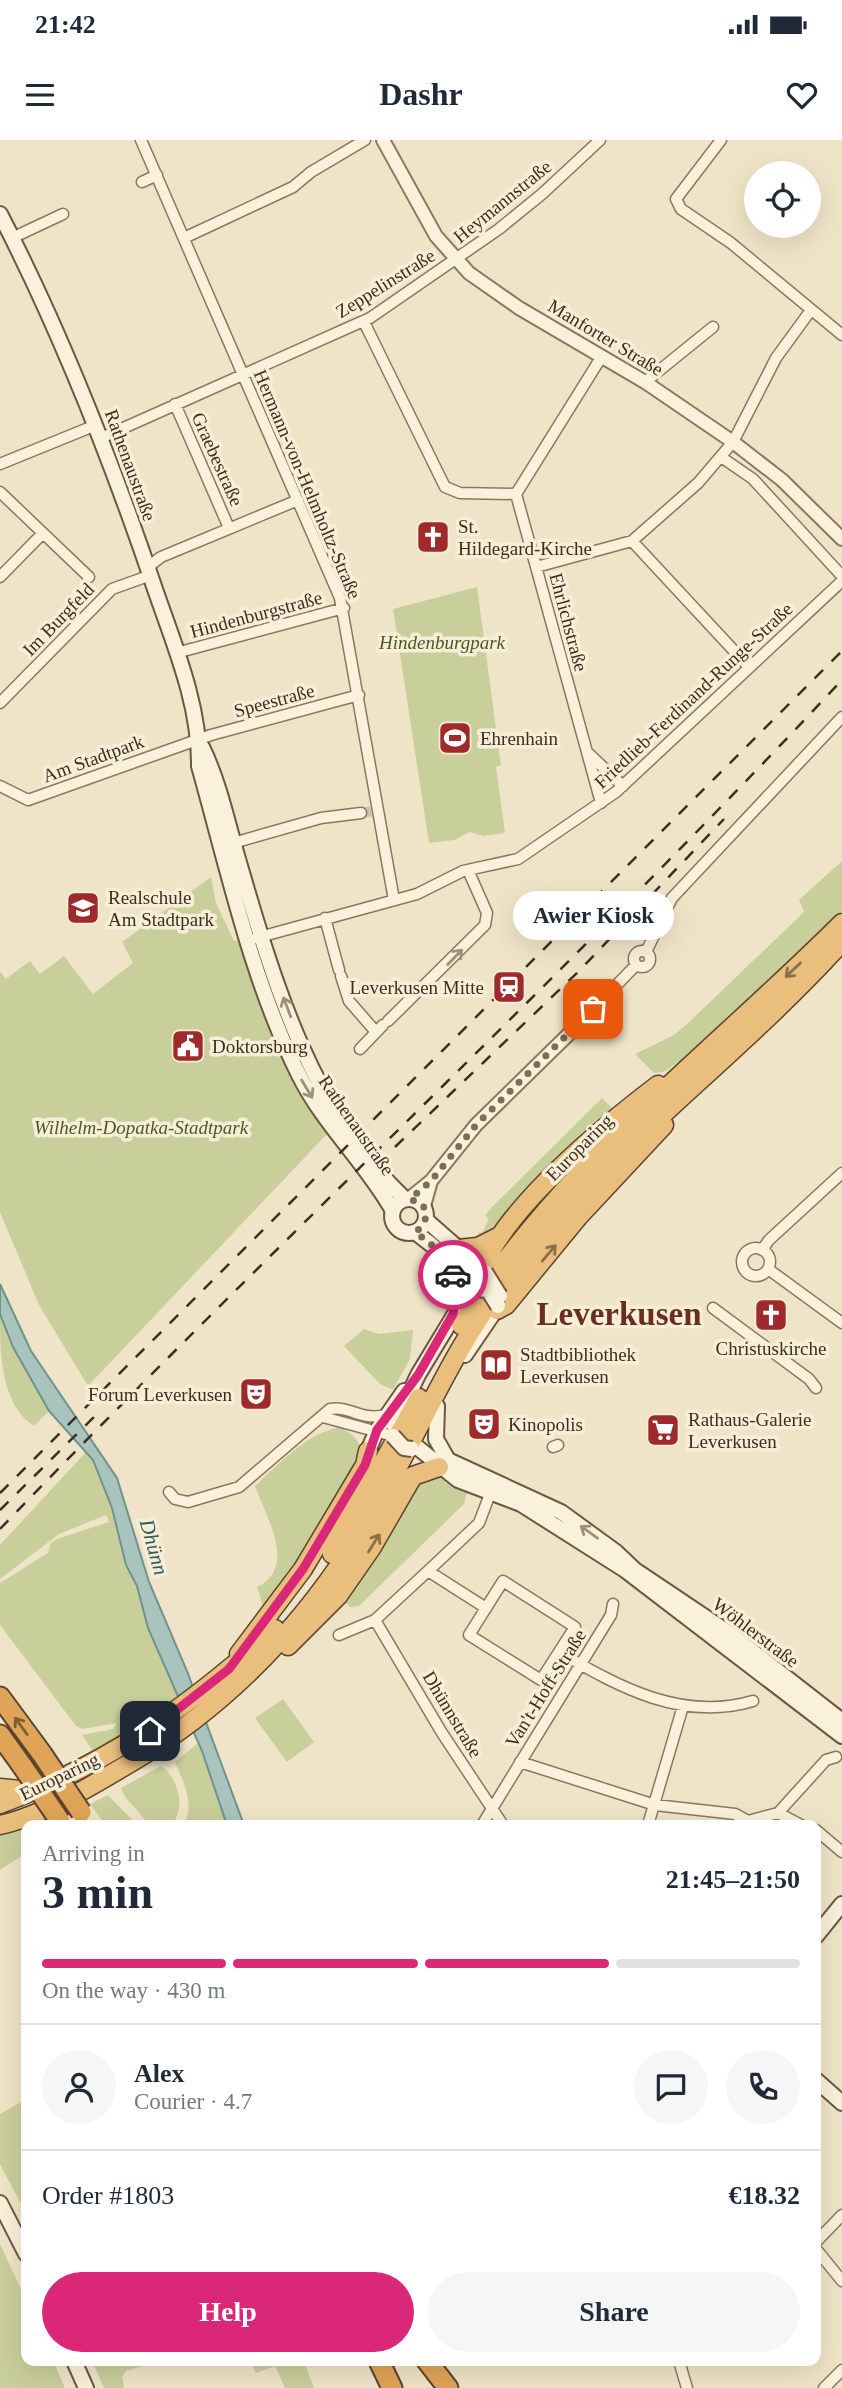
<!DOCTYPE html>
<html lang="en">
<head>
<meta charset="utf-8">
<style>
	:root { --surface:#fff; --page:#f6f6f7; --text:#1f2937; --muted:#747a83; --line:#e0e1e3; --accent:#db2777 }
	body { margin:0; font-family:Georgia,serif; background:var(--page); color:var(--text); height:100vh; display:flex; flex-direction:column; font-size:26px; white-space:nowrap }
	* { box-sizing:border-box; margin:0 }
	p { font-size:23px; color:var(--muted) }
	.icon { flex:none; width:38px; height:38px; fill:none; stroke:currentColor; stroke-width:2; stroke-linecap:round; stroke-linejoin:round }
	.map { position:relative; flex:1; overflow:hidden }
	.side { position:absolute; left:21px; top:1680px; width:800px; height:546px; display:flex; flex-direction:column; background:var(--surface); border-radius:14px; box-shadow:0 7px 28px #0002 }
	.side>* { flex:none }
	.fabs { position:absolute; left:744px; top:21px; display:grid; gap:14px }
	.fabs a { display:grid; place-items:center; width:77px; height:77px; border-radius:50%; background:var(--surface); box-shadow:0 7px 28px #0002; font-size:35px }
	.pin { position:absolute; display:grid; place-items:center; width:60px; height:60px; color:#fff; margin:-30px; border-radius:14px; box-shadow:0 4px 10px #0006 }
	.courier { position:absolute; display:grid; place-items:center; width:70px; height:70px; margin:-35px; border:5px solid #db2777; border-radius:50%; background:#fff; color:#222; box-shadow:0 2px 9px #0007 }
	.bubble { position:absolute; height:49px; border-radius:24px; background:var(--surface); box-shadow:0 7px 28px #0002; font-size:23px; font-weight:700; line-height:49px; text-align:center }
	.headline em { font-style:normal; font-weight:700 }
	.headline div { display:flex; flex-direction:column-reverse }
	.headline { display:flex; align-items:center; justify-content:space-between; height:119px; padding:0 21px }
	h1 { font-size:46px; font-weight:700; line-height:52px }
	.bar { display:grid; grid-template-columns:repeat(4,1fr); gap:10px 7px; align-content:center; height:84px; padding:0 21px }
	.bar i { height:9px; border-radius:5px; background:var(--line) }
	.bar .active { background:var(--accent) }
	.bar p { grid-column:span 4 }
	.line { display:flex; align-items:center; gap:18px; padding:0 21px; border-top:2px solid var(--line) }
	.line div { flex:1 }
	.round { display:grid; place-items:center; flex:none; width:74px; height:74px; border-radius:37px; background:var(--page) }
	.primary-button { display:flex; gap:14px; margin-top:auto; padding:14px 21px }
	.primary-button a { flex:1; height:80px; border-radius:42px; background:var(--accent); color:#fff; font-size:28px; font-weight:700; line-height:80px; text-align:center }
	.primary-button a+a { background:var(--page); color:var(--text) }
	.status { display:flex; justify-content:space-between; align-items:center; height:49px; padding:0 35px; background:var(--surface); direction:ltr }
	.status svg { height:19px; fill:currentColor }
	header { display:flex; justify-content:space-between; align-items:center; height:91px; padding:0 21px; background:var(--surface); font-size:32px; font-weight:700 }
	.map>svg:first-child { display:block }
	.green { fill:#c9cf9b }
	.water { fill:#a9c4bc; stroke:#6f938a; stroke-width:2 }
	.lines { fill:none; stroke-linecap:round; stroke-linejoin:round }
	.minor-tunnel { stroke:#ccc0a6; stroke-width:10; stroke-dasharray:10 5; stroke-linecap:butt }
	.minor-casing { stroke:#8d765c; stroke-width:13 }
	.tertiary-casing { stroke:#8d765c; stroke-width:16 }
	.secondary-casing { stroke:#6f573f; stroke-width:18 }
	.trunk-casing { stroke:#5b4430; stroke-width:21 }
	.motorway-casing { stroke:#5b4430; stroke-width:23 }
	.minor { stroke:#faf1dc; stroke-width:10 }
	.tertiary { stroke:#faf1dc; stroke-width:12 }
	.secondary { stroke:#faf1dc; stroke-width:14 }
	.trunk { stroke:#eabe7c; stroke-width:18 }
	.motorway { stroke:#e0a458; stroke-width:19 }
	.rail { stroke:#3d2e20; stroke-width:2.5; stroke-dasharray:12 12; stroke-linecap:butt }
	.secondary-bridge-casing { stroke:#6f573f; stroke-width:18; stroke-linecap:butt }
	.motorway-bridge-casing { stroke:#5b4430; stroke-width:23; stroke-linecap:butt }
	.secondary-bridge { stroke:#faf1dc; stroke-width:14 }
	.motorway-bridge { stroke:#e0a458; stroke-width:19 }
	.oneway { stroke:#9c907e }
	.oneway2 { stroke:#8b6f49 }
	.oneway3 { stroke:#7e5d36 }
	.done { stroke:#7c6e5b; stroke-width:7; stroke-dasharray:0 12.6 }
	.route { stroke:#db2777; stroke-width:9 }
	.labels { text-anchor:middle; stroke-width:7; stroke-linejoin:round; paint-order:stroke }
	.street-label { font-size:19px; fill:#3d2e20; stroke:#f7eed8 }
	.poi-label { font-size:19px; fill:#3d2e20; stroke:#f7eed8; text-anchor:start }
	.park-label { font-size:19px; font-style:italic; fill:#4d5a26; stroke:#f7eed8 }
	.water-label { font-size:21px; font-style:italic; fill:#2f5d5a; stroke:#f7eed8 }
	.town-label { font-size:33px; font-weight:bold; fill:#6b2e1e; stroke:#f7eed8 }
</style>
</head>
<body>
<div class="status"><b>21:42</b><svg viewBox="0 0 49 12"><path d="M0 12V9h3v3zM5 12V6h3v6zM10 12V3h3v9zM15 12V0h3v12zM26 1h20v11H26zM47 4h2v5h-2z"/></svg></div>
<header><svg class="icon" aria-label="menu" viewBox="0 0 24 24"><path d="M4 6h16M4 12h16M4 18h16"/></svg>Dashr<svg class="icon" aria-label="heart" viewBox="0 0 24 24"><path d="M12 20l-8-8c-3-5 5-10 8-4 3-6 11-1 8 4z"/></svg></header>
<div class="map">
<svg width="842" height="2248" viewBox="0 0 842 2248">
	<rect width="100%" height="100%" fill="#f0e4c8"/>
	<!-- green -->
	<path class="green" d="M 477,447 L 501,625 L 496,627 L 505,693 L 484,696 L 470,692 L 454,700 L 429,703 L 393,469 Z
		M 842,721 L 842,771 L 681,920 L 664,932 L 654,933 L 635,914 L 674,895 L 686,885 L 804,772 L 799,760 Z
		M 211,737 L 216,763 L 234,801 L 243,799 L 296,947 L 327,994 L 88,1246 L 39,1165 L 0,1072 L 0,831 L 6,839 L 30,821 L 40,834 L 64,816 L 93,854 L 133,823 L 122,802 Z
		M 602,958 L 614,970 L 492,1095 L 478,1102 L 479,1092 L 482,1093 L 489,1078 L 485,1076 L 490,1069 Z
		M 0,1174 L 13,1207 L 49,1271 L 34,1286 C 0,1264 0,1211 0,1174 Z
		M 364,1189 L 379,1194 L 413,1190 L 410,1219 L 393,1250 L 380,1244 L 344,1206 Z
		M 339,1287 C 362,1298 364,1308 356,1331 L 265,1472 L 257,1447 C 298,1427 266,1377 255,1346 C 280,1323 305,1295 339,1287 Z
		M 86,1312 L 93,1320 L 112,1368 L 126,1425 L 137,1446 L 148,1488 L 178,1555 L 150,1579 L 93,1611 L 82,1595 L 113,1589 L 117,1583 L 82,1589 L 76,1586 L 0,1485 L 0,1443 L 48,1413 L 51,1403 L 57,1399 L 109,1382 L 106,1375 L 59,1394 L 0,1439 L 0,1405 Z
		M 437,1335 L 468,1349 L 464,1364 L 359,1466 L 350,1467 L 345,1461 L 417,1340 Z
		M 283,1559 L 314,1602 L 287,1622 L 255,1578 Z
		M 198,1603 L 202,1611 L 227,1685 L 183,1685 C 196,1665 183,1642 175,1622 Z
		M 161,1626 C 178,1637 187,1669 171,1685 L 149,1684 L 125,1657 L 121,1648 Z
		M 108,1655 L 137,1685 L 104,1683 L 90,1664 Z
		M 39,1680 L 42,1685 L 26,1685 L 26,1713 L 0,1730 L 0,1695 Z
		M 21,1962 L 26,1970 L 26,2073 L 0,2024 L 0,1974 Z
		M 0,2104 L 26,2160 L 26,2221 L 53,2221 L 65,2248 L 0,2248 Z
		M 92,2221 L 160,2221 L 126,2231 L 122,2237 L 124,2248 L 104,2248 Z
		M 250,2221 L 304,2221 L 314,2248 L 285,2248 L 275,2226 L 256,2233 Z"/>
	<!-- water -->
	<path class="water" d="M 0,1144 L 31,1211 L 117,1338 L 149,1442 L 187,1531 L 244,1685 L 227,1685 L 202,1611 L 148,1488 L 137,1446 L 126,1425 L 112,1368 L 93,1320 L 49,1271 L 13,1207 L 0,1174 Z"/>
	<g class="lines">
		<!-- minor-tunnel -->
		<path class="minor-tunnel" d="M 361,673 L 373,671"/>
		<defs>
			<path id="minor" d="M 141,0 L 340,458 L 394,760
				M 721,0 L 676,59 L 681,69 L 731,103 L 842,195
				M 142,42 L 157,35
				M 12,98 L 63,74
				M 184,98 L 293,47 L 311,32 L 365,0
				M 364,182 L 445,347 L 460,353 L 516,354
				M 645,242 L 713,187
				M 175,264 L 229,388
				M 101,298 L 370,178 L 499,89 L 542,54 L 600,0
				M 721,317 L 753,339 L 842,436
				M 0,324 L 96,285
				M 0,352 L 89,437
				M 632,401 L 749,527
				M 148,427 L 161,417 L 298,360
				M 536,427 L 632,401 L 698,343 L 733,302 L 776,218 L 811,170
				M 0,437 L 43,393
				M 176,513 L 344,468
				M 0,563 L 112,449 L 151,435
				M 587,612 L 623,646
				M 0,646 L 28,660 L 211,595 L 359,555
				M 601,663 L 516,354 L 602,216
				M 233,703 L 321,678 L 361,673
				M 325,778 L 339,830
				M 256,798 L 417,754 L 463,731 L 518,719 L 616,652 L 842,441
				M634 819a8 8 0 1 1 16 0a8 8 0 1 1-16 0Z
				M 646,812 L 672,758 L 842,577
				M 341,836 L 349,861 L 376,892
				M 388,881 L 485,785 L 487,773 L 468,730
				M 574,889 L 636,825
				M 360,909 L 383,885
				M742 1122a14 14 0 1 1 28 0a14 14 0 1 1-28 0Z
				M 762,1110 L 769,1100 L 842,1033
				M 768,1129 L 842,1183
				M 713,1168 L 809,1239 L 816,1248
				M 323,1277 L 393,1296
				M 553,1307 L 558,1305
				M 169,1352 L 175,1359 L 188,1362 L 239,1347 L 330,1269 C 353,1266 359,1281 386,1275
				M 428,1431 L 486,1468
				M 503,1441 L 575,1487 L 541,1540 L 469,1495 Z
				M 375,1480 L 442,1593 L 503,1685
				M 339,1495 L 375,1480 L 428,1431 L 479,1383 L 490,1354
				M 559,1512 C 619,1547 682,1582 753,1561
				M 520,1622 L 655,1665 L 735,1674 L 748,1681
				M 778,1673 L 801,1685
				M 482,1685 L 611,1475 L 613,1464
				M 648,1685 L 683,1566
				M 748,1685 L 748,1681 L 778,1673 L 826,1620 L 836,1617
				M 816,1690 L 842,1712
				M 816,2102 L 842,2075
				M 816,2109 L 842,2141
				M 679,2221 L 687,2248
				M 824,2248 L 842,2230"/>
			<path id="tertiary" d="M 383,0 L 436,96 L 469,133 L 519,168 L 645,242 L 733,302 L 782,340 L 842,399
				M 410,1058 L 431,1041 L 476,985 L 574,889
				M 424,1066 L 431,1041"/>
			<path id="secondary" d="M 0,74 C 63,196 112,322 156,452 C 175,507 200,566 199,626 C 228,729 251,839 299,935 C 324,985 366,1023 393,1071
				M 202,607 C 219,642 227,681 238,719 C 273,839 310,970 405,1059
				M392 1076a17 17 0 1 1 34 0a17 17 0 1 1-34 0Z
				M 426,1080 L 485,1132
				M 415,1092 L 461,1128 L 467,1137 L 465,1152
				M 445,1118 L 453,1132 L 455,1165
				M 465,1215 L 501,1162
				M 437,1266 L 436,1299 L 448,1320 L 561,1372 L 616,1412 L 635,1430 L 729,1493 L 842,1581
				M 394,1286 L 418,1235 L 482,1129
				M 417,1307 L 458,1340 L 521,1364 L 625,1430 L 842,1596
				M 368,1311 L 377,1290 L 404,1251
				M 816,1796 L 842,1764
				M 816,1940 L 842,1963
				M 0,2063 L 26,2114
				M 74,2221 L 86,2248"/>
			<path id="trunk" d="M 458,1109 L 478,1107 L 498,1097
				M 482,1129 C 507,1066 604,986 658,945
				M 497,1170 L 506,1165 L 579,1076 L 664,985
				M 461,1185 C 557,1029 713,912 842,783
				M 332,1414 L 419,1258
				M 288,1506 L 338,1456 L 372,1407 L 413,1336 L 439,1327
				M 239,1514 L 303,1429 L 365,1325 L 368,1311
				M 0,1648 L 30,1651
				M 0,1664 C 89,1631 158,1588 230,1528 C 246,1515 262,1504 275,1489
				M 0,1685 C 42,1676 93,1645 130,1623 C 237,1560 319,1469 380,1360 C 423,1283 456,1203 511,1133 C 608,1009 737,918 842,802"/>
			<path id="motorway" d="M 0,1557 L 42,1614
				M 0,1595 L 23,1627
				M 379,2221 L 392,2248
				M 427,2221 L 448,2248"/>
		</defs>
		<!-- minor casing -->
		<use href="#minor" class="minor-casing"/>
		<!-- tertiary casing -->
		<use href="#tertiary" class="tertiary-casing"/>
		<!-- secondary casing -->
		<use href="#secondary" class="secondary-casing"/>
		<!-- trunk casing -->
		<use href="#trunk" class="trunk-casing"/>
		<!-- motorway casing -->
		<use href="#motorway" class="motorway-casing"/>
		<!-- minor -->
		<use href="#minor" class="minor"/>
		<!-- tertiary -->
		<use href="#tertiary" class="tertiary"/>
		<!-- secondary -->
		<use href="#secondary" class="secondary"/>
		<!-- trunk -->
		<use href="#trunk" class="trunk"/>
		<!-- motorway -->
		<use href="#motorway" class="motorway"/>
		<!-- rail -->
		<path class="rail" d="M 395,1007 L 579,831 L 724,679
			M 0,1353 L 842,511
			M 0,1370 L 96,1275
			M 0,1389 C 276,1102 570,831 842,540"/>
		<defs>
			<path id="secondary-bridge" d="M 485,1132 L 500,1156
				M 473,1149 L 488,1150 L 498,1166
				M 393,1296 L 404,1308 L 412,1309"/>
			<path id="motorway-bridge" d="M 42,1614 L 81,1672
				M 23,1627 L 60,1681"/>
		</defs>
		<!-- secondary-bridge casing -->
		<use href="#secondary-bridge" class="secondary-bridge-casing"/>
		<!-- motorway-bridge casing -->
		<use href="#motorway-bridge" class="motorway-bridge-casing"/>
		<!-- secondary-bridge -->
		<use href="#secondary-bridge" class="secondary-bridge"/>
		<!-- motorway-bridge -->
		<use href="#motorway-bridge" class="motorway-bridge"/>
	</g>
	<!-- one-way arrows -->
	<defs><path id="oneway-shaft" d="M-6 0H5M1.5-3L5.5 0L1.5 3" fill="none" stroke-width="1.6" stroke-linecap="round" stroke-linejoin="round" transform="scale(1.75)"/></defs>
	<g class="oneway">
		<use href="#oneway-shaft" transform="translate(455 817) rotate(-46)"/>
		<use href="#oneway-shaft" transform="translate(287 867) rotate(-111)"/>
		<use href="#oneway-shaft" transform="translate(307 949) rotate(59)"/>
		<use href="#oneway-shaft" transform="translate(589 1392) rotate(-144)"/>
	</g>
	<g class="oneway2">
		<use href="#oneway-shaft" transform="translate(793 830) rotate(136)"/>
		<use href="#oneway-shaft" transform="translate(549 1113) rotate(-50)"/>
		<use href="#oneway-shaft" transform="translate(374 1403) rotate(-58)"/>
	</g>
	<use class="oneway3" href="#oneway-shaft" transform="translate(21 1586) rotate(-126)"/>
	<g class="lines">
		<!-- done -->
		<path class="done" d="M 453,1135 L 441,1112 L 415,1092 C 426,1085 429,1074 422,1064 L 410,1059 L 431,1041 L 476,985 L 593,869"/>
		<!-- route -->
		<path class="route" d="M 150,1591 L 229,1529 L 303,1429 L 365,1325 L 377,1290 L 418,1235 L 453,1174 L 456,1158 L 453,1135"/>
	</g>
	<!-- icons -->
	<defs>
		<symbol id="church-square" viewBox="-11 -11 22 22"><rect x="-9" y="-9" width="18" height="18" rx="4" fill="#9e2a2b" stroke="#f7eed8"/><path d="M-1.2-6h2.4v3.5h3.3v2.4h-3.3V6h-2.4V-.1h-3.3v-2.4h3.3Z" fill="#fff"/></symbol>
		<symbol id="stadium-square" viewBox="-11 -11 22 22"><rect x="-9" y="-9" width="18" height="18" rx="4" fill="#9e2a2b" stroke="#f7eed8"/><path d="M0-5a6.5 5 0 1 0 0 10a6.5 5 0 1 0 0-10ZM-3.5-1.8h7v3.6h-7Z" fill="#fff"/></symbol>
		<symbol id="school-square" viewBox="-11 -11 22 22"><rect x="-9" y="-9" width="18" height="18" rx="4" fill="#9e2a2b" stroke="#f7eed8"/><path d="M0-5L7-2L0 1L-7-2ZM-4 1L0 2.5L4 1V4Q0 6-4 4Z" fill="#fff"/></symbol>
		<symbol id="station-square" viewBox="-11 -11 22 22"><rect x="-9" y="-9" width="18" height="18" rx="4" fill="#9e2a2b" stroke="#f7eed8"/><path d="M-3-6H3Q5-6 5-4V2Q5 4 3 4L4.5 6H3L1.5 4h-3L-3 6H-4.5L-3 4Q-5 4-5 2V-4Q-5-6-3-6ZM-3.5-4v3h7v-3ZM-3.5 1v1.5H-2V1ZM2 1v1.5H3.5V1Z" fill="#fff"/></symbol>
		<symbol id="civic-square" viewBox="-11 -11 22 22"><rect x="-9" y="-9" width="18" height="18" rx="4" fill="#9e2a2b" stroke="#f7eed8"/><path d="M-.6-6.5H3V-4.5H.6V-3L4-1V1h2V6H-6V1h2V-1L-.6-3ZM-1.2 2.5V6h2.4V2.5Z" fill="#fff"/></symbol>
		<symbol id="library-square" viewBox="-11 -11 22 22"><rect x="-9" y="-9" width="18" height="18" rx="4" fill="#9e2a2b" stroke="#f7eed8"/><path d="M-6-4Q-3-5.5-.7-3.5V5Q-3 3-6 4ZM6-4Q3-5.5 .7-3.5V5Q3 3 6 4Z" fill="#fff"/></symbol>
		<symbol id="theatre-square" viewBox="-11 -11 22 22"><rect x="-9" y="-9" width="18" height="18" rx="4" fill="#9e2a2b" stroke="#f7eed8"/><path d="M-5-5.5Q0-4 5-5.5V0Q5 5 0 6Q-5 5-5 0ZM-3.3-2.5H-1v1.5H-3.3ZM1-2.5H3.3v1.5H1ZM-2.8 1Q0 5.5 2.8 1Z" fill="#fff"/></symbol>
		<symbol id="supermarket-square" viewBox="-11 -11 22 22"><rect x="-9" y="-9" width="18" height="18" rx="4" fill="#9e2a2b" stroke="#f7eed8"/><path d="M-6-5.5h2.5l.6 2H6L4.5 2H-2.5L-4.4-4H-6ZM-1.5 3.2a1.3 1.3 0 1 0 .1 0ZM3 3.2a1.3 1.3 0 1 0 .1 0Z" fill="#fff"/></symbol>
	</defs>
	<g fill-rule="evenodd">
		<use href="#church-square" x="414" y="378" width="38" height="38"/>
		<use href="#stadium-square" x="436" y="579" width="38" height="38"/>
		<use href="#school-square" x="64" y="749" width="38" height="38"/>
		<use href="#station-square" x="490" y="828" width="38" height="38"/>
		<use href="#civic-square" x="169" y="887" width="38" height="38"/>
		<use href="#church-square" x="752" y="1156" width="38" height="38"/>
		<use href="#library-square" x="477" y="1206" width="38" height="38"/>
		<use href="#theatre-square" x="237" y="1235" width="38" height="38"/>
		<use href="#theatre-square" x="465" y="1265" width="38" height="38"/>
		<use href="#supermarket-square" x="644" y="1271" width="38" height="38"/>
	</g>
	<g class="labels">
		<!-- street labels -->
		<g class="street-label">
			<text transform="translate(502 61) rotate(-39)" y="7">Heymannstraße</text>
			<text transform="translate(385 143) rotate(-32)" y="7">Zeppelinstraße</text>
			<text transform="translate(606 197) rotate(31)" y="7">Manforter Straße</text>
			<text transform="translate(218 319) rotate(66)" y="7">Graebestraße</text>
			<text transform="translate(131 325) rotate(70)" y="7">Rathenaustraße</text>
			<text transform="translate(308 344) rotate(67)" y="7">Hermann-von-Helmholtz-Straße</text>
			<text transform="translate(256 474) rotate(-15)" y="7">Hindenburgstraße</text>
			<text transform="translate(58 479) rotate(-46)" y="7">Im Burgfeld</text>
			<text transform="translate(569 482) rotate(75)" y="7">Ehrlichstraße</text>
			<text transform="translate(693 555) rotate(-43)" y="7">Friedlieb-Ferdinand-Runge-Straße</text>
			<text transform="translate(274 560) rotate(-15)" y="7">Speestraße</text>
			<text transform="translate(93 618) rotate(-20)" y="7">Am Stadtpark</text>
			<text transform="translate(357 985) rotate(55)" y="7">Rathenaustraße</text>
			<text transform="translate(579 1007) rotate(-45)" y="7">Europaring</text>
			<text transform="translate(756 1492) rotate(37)" y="7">Wöhlerstraße</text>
			<text transform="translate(545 1548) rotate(-58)" y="7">Van't-Hoff-Straße</text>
			<text transform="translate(453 1574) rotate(59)" y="7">Dhünnstraße</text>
			<text transform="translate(59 1636) rotate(-26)" y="7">Europaring</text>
		</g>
		<!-- poi labels -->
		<g class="poi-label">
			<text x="458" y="393">St.<tspan x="458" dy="22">Hildegard-Kirche</tspan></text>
			<text x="480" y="605">Ehrenhain</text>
			<text x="108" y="764">Realschule<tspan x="108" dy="22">Am Stadtpark</tspan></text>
			<text x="484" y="854" text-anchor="end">Leverkusen Mitte</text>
			<text x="212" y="913">Doktorsburg</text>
			<text x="771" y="1215" text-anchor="middle">Christuskirche</text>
			<text x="520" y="1221">Stadtbibliothek<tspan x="520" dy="22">Leverkusen</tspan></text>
			<text x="232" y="1261" text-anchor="end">Forum Leverkusen</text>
			<text x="688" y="1286">Rathaus-Galerie<tspan x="688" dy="22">Leverkusen</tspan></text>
			<text x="508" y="1291">Kinopolis</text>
		</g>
		<!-- park labels -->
		<g class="park-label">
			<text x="442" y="509">Hindenburgpark</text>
			<text x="141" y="994">Wilhelm-Dopatka-Stadtpark</text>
		</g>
		<!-- water labels -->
		<g class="water-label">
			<text transform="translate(154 1407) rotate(74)" y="7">Dhünn</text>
		</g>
		<!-- town labels -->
		<g class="town-label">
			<text x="619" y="1185">Leverkusen</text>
		</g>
	</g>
</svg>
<div class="fabs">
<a><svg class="icon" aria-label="locate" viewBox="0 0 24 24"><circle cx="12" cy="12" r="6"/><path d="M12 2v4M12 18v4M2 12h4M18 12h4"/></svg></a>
</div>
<div class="pin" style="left:593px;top:869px;background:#ea580c"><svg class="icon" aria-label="bag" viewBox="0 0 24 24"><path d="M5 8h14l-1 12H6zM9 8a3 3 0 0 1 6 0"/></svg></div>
<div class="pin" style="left:150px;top:1591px;background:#1f2937"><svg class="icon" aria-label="home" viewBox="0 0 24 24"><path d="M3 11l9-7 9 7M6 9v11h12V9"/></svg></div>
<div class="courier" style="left:453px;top:1135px"><svg class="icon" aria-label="car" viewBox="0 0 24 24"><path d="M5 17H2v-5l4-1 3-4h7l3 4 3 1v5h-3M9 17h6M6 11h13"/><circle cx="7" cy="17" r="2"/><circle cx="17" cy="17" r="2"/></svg></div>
<div class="bubble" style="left:513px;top:751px;width:161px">Awier Kiosk</div>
<section class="side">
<div class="headline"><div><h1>3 min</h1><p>Arriving in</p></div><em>21:45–21:50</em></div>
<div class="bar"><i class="active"></i><i class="active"></i><i class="active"></i><i></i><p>On the way · 430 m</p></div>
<div class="line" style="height:126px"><a class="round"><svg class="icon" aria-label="person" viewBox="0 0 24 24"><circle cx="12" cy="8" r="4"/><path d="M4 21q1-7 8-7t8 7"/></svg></a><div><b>Alex</b><p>Courier · 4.7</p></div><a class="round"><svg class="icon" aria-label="chat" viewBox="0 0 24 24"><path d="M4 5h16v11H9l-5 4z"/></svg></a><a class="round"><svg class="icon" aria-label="phone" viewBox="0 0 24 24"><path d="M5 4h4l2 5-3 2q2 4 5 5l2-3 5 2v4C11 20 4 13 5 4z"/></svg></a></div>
<div class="line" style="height:91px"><div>Order #1803</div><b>€18.32</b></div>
<div class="primary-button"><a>Help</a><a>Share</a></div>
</section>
</div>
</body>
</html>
